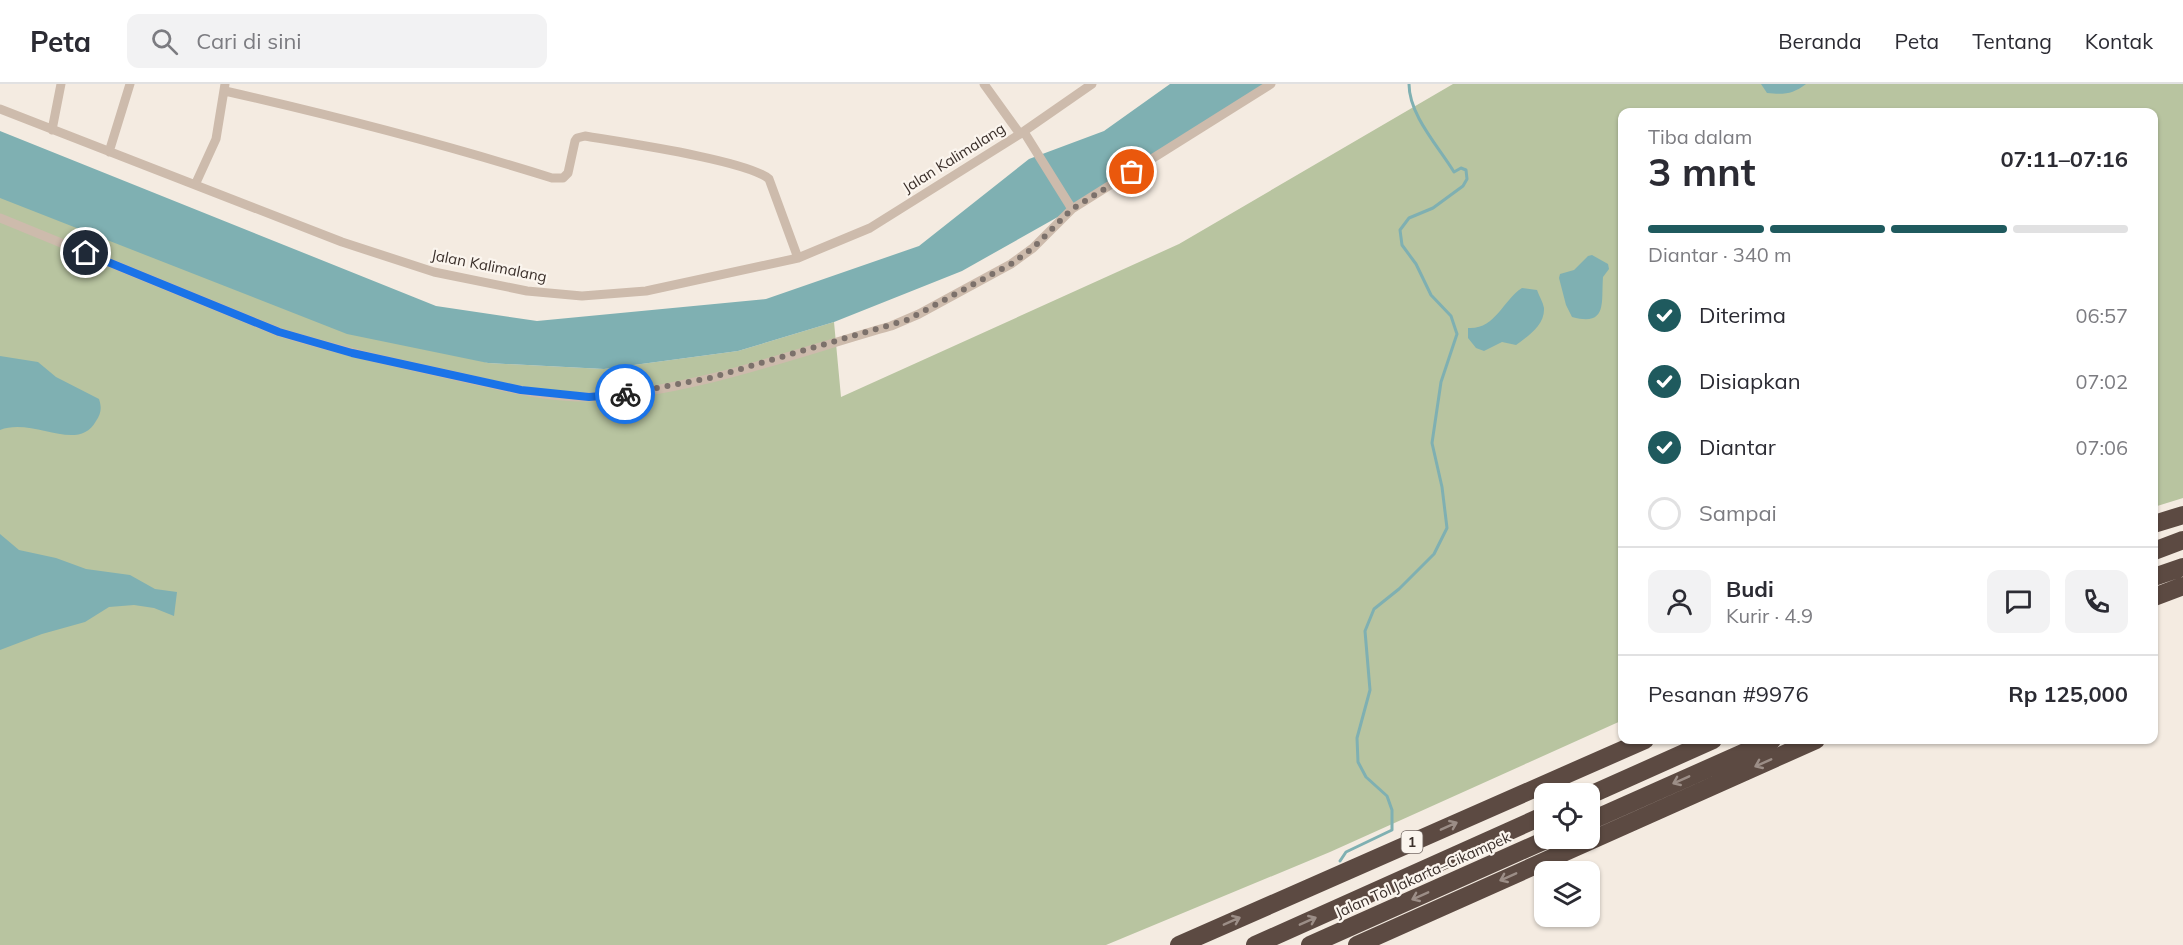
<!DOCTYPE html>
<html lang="id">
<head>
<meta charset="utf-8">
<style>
	:root { --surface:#fff; --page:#f2f2f3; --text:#2b2b33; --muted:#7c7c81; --line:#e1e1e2; --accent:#1f5a5e }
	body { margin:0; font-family:Mulish,sans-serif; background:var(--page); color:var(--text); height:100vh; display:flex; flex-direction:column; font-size:22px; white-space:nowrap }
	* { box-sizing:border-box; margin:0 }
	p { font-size:20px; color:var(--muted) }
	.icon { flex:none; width:33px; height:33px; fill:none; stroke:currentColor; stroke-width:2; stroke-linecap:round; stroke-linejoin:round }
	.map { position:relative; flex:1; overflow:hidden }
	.details { position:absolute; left:1618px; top:24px; width:540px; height:636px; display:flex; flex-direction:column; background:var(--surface); border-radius:12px; box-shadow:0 2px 4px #0004 }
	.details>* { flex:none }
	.buttons { position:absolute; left:1534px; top:699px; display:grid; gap:12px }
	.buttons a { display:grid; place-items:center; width:66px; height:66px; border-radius:12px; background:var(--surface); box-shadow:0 2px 4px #0004; font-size:30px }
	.pin { position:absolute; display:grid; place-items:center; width:51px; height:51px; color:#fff; margin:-26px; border:3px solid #fff; border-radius:50%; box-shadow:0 2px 6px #0007 }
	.courier { position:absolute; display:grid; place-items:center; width:60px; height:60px; margin:-30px; border:4px solid #1a73e8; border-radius:50%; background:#fff; color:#222; box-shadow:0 2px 8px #0007 }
	.overview em { font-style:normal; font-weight:700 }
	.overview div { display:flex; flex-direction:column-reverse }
	.overview { display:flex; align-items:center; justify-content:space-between; height:102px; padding:0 30px }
	h1 { font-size:39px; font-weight:700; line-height:45px }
	.bar { display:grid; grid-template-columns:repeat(4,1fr); gap:9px 6px; align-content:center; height:72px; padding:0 30px }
	.bar i { height:8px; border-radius:4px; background:var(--line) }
	.bar .active { background:var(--accent) }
	.bar p { grid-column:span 4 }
	.line { display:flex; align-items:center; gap:15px; padding:0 30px; border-top:2px solid var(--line) }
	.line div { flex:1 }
	.round { display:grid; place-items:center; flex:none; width:63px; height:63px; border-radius:12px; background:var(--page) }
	ol { padding:0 30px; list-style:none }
	li { display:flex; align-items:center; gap:18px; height:66px }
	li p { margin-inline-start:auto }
	li .icon { padding:6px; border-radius:50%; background:var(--accent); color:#fff; stroke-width:4 }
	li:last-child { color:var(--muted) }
	li i { width:33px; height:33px; border:3px solid var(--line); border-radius:50% }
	header { display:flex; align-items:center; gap:36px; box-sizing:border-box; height:84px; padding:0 30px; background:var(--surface); border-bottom:2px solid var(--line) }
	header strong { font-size:28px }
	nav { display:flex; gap:33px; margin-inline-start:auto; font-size:21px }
	.search { width:420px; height:54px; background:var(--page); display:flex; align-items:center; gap:15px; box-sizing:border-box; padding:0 21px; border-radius:12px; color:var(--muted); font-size:22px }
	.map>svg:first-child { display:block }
	.green { fill:#b8c4a0 }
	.water { fill:#7fb0b2 }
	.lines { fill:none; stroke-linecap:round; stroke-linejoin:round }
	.stream { stroke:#7fb0b2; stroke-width:3 }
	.minor { stroke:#cdbbac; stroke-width:9 }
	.motorway { stroke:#5c4a42; stroke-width:18 }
	.oneway { stroke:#9c8e87 }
	.done { stroke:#7c716b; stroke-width:6; stroke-dasharray:0 10.8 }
	.route { stroke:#1a73e8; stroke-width:8 }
	.labels { text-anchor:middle; stroke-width:4.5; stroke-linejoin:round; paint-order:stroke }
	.shield { fill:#fbf5ee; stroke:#756b66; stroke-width:1.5 }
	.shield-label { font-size:14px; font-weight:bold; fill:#3b302b }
	.street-label { font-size:15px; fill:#3b302b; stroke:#fbf5ee }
</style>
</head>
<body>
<header>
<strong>Peta</strong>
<div class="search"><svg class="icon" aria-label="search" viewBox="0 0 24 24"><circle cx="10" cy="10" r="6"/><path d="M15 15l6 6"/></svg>Cari di sini</div>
<nav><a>Beranda</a><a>Peta</a><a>Tentang</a><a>Kontak</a></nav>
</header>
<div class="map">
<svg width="2183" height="861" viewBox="0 0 2183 861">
	<rect width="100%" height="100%" fill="#f4ebe1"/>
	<!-- green -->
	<path class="green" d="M 1453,0 L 2183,0 L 2183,414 L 2154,423 L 2154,28 L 1623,28 L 1623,636 L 1330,768 L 1106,861 L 0,861 L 0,112 L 488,279 L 604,285 L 738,267 L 834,238 L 841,313 L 1179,160 Z"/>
	<!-- water -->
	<path class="water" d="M 1170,0 L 1271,0 L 1072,125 L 962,187 L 834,238 L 738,267 L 604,285 L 488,279 L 347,250 L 0,114 L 0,47 L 436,222 L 537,237 L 766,215 L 919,162 L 1029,75 L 1104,47 Z
		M 1761,0 L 1806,0 C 1793,10 1784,11 1767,9 Z
		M 1592,171 L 1608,180 L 1609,185 L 1603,193 C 1601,218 1608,243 1572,233 L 1566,221 L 1559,194 L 1560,190 L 1574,186 L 1588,172 Z
		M 1522,204 L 1537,206 C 1539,212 1543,218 1544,224 C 1545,241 1528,252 1516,261 L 1502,258 L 1484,267 L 1476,264 L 1468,254 L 1468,244 C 1495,246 1503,216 1522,204 Z
		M 0,272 L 38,278 L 56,293 L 99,315 C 102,324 101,330 96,337 C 78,370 34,333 0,346 Z
		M 0,450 L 19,466 L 56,474 L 86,485 L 130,491 L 155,505 L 177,508 L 174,532 L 154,524 L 134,521 L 109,523 L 85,538 L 42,550 L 0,566 Z"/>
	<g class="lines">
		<!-- stream -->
		<path class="stream" d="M 1340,777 L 1346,768 L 1392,746 L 1392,726 L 1387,712 L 1366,693 L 1358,678 L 1357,654 L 1370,606 L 1365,547 L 1374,525 L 1399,505 L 1434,470 L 1447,444 L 1442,403 L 1432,359 L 1441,298 L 1457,250 L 1451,232 L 1431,211 L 1416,180 L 1402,161 L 1400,146 L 1409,134 L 1433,124 L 1463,102 L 1467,95 L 1466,86 L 1461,84 L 1454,88 C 1438,62 1409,31 1409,0"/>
		<!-- minor -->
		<path class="minor" d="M 984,0 L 1020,50
			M 225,7 C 335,32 444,60 552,94 L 563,94 L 568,89 L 575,57 L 577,54 L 585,52 C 620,58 747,76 769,95 L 798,174
			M 0,25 L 342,158 L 434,188 L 527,207 L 582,212 L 646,207 L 798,174 L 870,144 L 1020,50 L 1092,0
			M 52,46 L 61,0
			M 1024,48 L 1072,125
			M 109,68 L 130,0
			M 195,101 L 216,55 L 225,0
			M 0,134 L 279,248 C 337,266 396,279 456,292 C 500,302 545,314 591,313 C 690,309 795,269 891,242 L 919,230 L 1011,180 L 1033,164 L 1072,125 L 1271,0"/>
		<!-- motorway -->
		<path class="motorway" d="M 2154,440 L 2183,431
			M 2154,467 L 2183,456
			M 2154,493 L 2183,483
			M 2154,513 L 2183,502
			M 1590,711 L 1713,656
			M 1590,737 L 1772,656
			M 1179,861 L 1645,656
			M 1255,861 L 1545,731
			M 1310,861 L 1550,754
			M 1357,861 L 1816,656"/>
	</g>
	<!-- one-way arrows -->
	<defs><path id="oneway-shaft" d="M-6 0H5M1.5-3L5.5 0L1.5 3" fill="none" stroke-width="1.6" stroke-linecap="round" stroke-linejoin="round" transform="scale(1.5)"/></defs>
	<g class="oneway">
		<use href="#oneway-shaft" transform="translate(1763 679) rotate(156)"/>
		<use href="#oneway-shaft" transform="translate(1681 696) rotate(156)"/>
		<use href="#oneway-shaft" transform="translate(1449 742) rotate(-24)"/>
		<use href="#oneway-shaft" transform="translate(1508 793) rotate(156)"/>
		<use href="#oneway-shaft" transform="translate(1420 812) rotate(156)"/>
		<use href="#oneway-shaft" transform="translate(1232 837) rotate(-24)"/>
		<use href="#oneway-shaft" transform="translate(1308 837) rotate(-24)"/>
	</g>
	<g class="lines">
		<!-- done -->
		<path class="done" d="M 625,310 L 710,294 L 907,236 L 1011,180 L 1033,164 L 1072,125 L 1132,88"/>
		<!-- route -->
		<path class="route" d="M 86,169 L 279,248 L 352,269 L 521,306 L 589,313 L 625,310"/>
	</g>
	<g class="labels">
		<!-- shield labels -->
		<rect class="shield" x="1401.5" y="747" width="21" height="22" rx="4.5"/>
		<g class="shield-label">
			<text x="1412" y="763">1</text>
		</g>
		<!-- street labels -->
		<g class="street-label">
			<text transform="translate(954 74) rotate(-32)" y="5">Jalan Kalimalang</text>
			<text transform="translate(489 182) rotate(11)" y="5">Jalan Kalimalang</text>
			<text transform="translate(1423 791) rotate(-24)" y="5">Jalan Tol Jakarta–Cikampek</text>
		</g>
	</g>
</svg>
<div class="buttons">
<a><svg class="icon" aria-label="locate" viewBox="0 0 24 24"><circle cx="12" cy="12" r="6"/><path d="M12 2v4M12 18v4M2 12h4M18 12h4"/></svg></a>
<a><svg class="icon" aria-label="layers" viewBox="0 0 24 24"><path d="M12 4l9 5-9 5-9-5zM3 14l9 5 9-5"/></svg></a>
</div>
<div class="pin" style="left:1132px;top:88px;background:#ea580c"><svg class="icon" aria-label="bag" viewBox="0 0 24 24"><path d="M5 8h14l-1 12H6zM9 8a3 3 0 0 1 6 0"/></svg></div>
<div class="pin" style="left:86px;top:169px;background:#1f2937"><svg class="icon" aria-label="home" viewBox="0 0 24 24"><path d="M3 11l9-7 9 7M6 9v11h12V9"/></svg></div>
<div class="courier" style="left:625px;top:310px"><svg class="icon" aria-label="bike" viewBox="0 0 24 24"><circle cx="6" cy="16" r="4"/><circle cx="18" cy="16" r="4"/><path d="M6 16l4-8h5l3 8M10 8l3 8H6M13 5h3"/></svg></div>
<section class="details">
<div class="overview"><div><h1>3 mnt</h1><p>Tiba dalam</p></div><em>07:11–07:16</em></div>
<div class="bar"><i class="active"></i><i class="active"></i><i class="active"></i><i></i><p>Diantar · 340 m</p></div>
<ol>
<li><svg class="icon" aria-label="check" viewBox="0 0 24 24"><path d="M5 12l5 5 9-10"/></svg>Diterima<p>06:57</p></li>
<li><svg class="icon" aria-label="check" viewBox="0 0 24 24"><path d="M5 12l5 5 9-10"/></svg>Disiapkan<p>07:02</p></li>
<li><svg class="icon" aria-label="check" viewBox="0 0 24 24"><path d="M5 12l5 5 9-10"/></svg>Diantar<p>07:06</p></li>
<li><i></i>Sampai</li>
</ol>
<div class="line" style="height:108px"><a class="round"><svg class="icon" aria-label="person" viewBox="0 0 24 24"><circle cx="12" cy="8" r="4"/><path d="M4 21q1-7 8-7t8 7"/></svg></a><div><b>Budi</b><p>Kurir · 4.9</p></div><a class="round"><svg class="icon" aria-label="chat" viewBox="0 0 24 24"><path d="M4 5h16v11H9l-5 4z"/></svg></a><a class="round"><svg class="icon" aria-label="phone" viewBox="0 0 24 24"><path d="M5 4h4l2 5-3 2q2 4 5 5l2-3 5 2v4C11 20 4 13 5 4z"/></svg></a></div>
<div class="line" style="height:78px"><div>Pesanan #9976</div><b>Rp 125,000</b></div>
</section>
</div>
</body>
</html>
